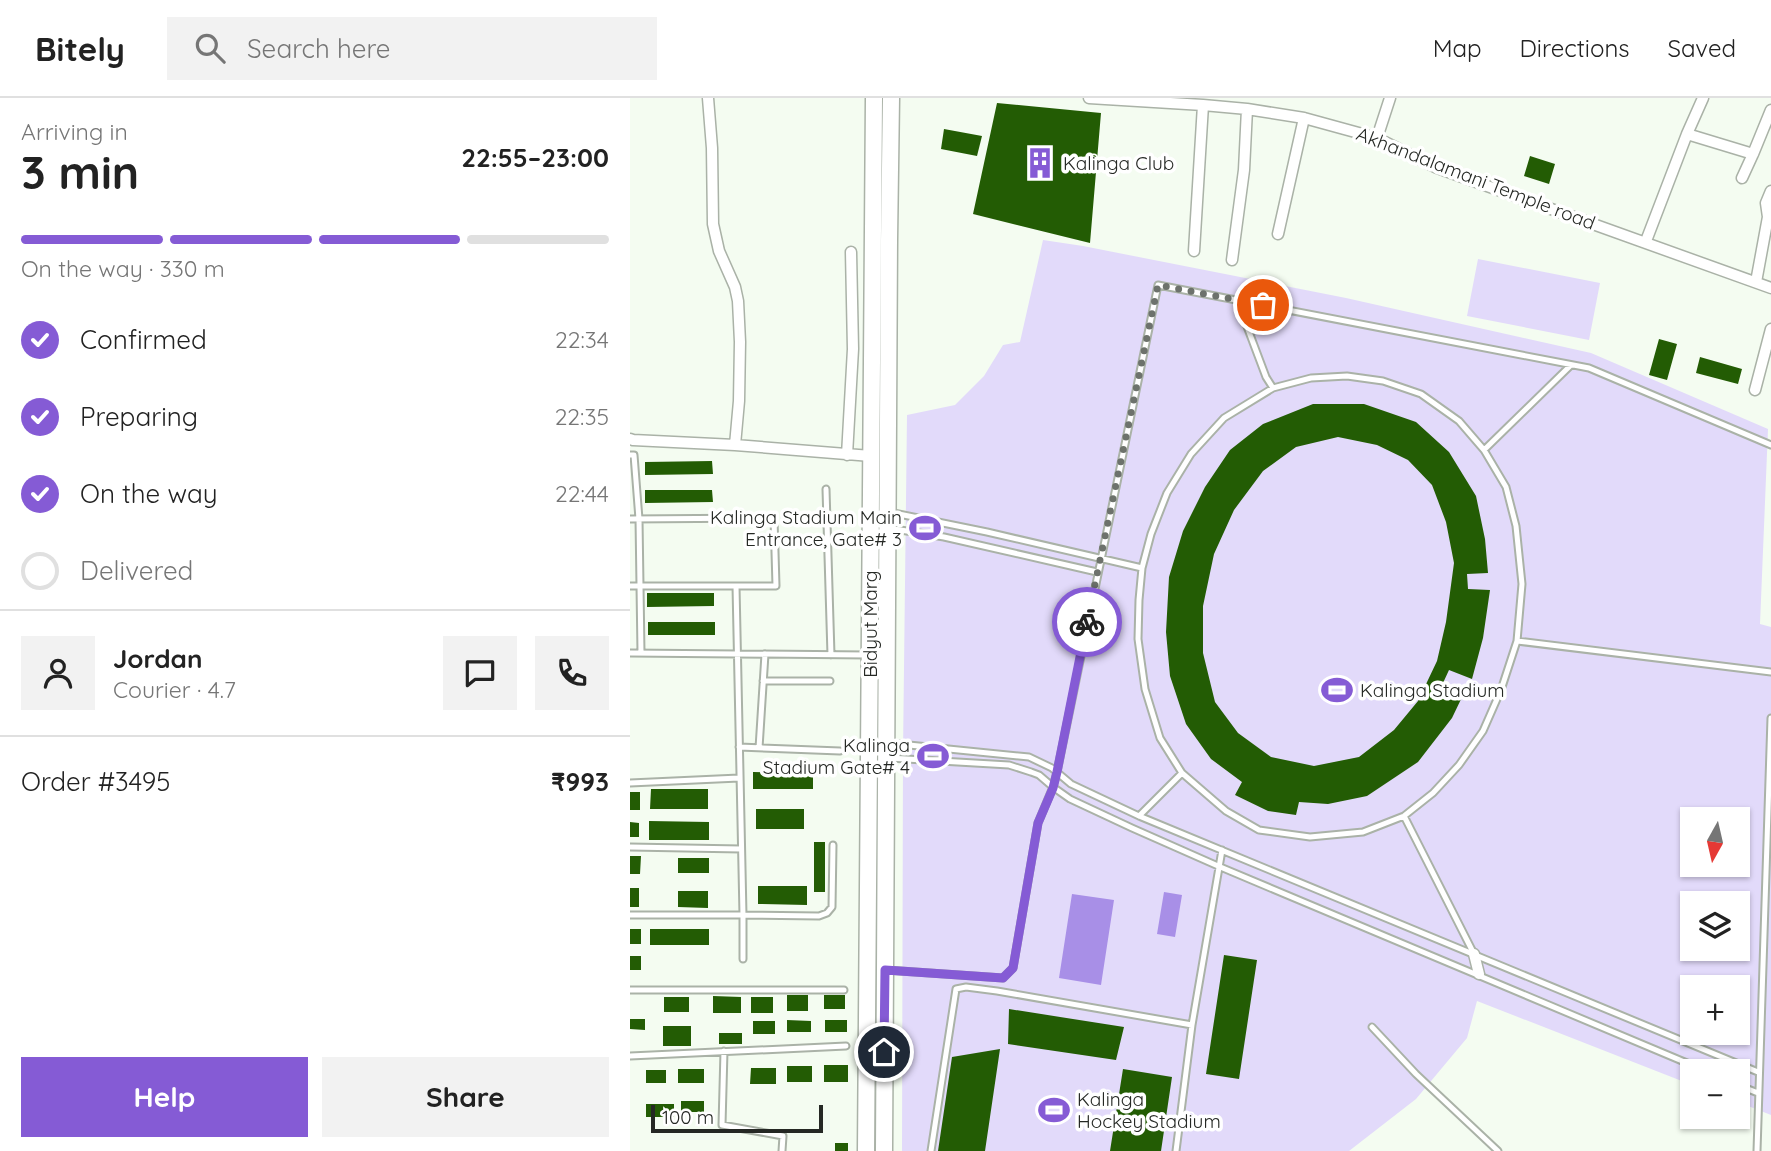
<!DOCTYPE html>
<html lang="en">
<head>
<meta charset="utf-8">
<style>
	:root { --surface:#fff; --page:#f2f2f2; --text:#222; --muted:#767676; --line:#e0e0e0; --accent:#855bd5 }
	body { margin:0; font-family:Quicksand,sans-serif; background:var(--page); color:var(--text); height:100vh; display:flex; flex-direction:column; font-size:26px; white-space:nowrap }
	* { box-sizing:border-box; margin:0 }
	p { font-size:23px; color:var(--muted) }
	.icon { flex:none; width:38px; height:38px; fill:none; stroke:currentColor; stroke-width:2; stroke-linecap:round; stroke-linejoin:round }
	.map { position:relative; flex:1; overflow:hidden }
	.panel { display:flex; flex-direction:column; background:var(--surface); width:630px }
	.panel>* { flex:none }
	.needle { width:46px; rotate:188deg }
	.controls { position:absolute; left:1050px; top:709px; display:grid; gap:14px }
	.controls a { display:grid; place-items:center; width:70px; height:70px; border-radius:0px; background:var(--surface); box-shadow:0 2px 5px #0004; font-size:35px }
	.scale { position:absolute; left:21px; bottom:18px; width:172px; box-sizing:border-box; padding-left:7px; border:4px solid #252824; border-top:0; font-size:19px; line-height:24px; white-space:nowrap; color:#252824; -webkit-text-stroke:5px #fff; paint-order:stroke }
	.pin { position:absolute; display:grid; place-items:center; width:60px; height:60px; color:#fff; margin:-30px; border:4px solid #fff; border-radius:50%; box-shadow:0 2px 7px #0007 }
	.courier { position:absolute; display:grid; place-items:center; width:70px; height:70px; margin:-35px; border:5px solid #855bd5; border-radius:50%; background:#fff; color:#222; box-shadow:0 2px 9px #0007 }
	.summary em { font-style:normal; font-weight:800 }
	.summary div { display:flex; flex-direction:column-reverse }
	.summary { display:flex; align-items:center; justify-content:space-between; height:119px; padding:0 21px }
	h1 { font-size:46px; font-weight:800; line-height:52px }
	.bar { display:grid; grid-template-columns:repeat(4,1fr); gap:10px 7px; align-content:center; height:84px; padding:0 21px }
	.bar i { height:9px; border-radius:5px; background:var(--line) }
	.bar .on { background:var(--accent) }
	.bar p { grid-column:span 4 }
	.line { display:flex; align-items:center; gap:18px; padding:0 21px; border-top:2px solid var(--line) }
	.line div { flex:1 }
	.round { display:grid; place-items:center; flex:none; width:74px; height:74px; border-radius:0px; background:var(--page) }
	ol { padding:0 21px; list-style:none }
	li { display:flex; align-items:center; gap:21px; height:77px }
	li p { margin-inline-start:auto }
	li .icon { padding:7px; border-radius:50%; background:var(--accent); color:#fff; stroke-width:4 }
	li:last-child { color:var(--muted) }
	li i { width:38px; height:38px; border:4px solid var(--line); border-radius:50% }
	.primary-button { display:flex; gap:14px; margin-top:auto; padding:14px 21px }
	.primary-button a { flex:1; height:80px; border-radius:0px; background:var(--accent); color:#fff; font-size:28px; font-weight:800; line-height:80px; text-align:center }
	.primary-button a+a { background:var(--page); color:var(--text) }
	header { display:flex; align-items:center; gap:42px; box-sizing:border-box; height:98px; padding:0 35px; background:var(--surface); border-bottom:2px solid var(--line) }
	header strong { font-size:33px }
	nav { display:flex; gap:38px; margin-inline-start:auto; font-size:24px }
	.search { width:490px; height:63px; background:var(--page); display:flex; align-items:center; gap:18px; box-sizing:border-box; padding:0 24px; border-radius:0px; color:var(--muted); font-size:26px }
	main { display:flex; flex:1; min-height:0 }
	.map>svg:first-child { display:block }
	.green { fill:#e2dafa; fill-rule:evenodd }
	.water { fill:#a88fe7 }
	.building { fill:#235c04; fill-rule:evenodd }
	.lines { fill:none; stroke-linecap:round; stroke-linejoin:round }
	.lane-casing { stroke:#aab2a7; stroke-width:9 }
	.street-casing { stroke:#aab2a7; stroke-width:13 }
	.primary-casing { stroke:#aab2a7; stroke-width:19 }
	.lane { stroke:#fff; stroke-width:5 }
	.street { stroke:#fff; stroke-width:10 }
	.primary { stroke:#fff; stroke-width:16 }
	.done { stroke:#6d726c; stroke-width:7; stroke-dasharray:0 12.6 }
	.route { stroke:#855bd5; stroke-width:9 }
	.labels { text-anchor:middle; stroke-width:7; stroke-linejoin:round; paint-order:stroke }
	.poi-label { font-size:19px; fill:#252824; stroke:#fff; text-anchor:start }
	.street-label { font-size:19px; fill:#252824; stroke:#fff }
</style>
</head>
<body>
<header>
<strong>Bitely</strong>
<div class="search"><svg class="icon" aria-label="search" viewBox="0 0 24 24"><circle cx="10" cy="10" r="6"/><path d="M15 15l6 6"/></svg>Search here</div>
<nav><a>Map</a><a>Directions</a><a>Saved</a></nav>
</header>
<main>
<section class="panel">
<div class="summary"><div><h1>3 min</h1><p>Arriving in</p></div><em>22:55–23:00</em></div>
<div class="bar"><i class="on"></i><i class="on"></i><i class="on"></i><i></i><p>On the way · 330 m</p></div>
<ol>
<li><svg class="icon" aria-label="check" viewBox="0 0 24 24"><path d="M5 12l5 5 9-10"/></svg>Confirmed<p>22:34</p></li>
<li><svg class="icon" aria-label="check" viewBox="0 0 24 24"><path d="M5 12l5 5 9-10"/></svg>Preparing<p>22:35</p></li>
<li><svg class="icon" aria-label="check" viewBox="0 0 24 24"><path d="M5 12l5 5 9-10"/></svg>On the way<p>22:44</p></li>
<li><i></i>Delivered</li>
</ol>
<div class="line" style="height:126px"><a class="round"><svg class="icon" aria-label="person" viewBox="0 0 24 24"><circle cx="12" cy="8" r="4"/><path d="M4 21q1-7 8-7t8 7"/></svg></a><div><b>Jordan</b><p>Courier · 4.7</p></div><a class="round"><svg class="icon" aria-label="chat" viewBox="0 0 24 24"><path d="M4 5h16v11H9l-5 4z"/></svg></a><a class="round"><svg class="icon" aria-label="phone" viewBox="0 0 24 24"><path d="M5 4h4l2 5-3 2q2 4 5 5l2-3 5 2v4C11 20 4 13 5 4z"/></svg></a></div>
<div class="line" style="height:91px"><div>Order #3495</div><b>₹993</b></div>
<div class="primary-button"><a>Help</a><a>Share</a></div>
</section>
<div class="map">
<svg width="1141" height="1053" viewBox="0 0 1141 1053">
	<rect width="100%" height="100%" fill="#f4fcf1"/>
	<!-- green -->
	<path class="green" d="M 413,142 L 453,148 L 716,200 L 961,255 L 1138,331 L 1130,526 L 1141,529 L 1141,1017 L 1108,1004 L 1108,973 L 1062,973 L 1062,987 L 847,903 L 837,940 L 786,1001 L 719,1053 L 272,1053 L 273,655 L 277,317 L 325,307 L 354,278 L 373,247 L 390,244 ZM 1062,721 L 1108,721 L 1108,766 L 1062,766 ZM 1062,805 L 1108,805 L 1108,850 L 1062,850 ZM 1062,889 L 1108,889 L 1108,934 L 1062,934 Z
		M 848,161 L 970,185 L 959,242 L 837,218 Z"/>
	<!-- water -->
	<path class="water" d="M 534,794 L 552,797 L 545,839 L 527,836 Z
		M 442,796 L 484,802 L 471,887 L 429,880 Z"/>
	<!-- building -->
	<path class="building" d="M 367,5 L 471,15 L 460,145 L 343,116 Z
		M 314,31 L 352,38 L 347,58 L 311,51 Z
		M 900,58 L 925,66 L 919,86 L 894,78 Z
		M 1029,241 L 1047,246 L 1037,282 L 1019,277 Z
		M 1070,259 L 1112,271 L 1108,286 L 1066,275 Z
		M 683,306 L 734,306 L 786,324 L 819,354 L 846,398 L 855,441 L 858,475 L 837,476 L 838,491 L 860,492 L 853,540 L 842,581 L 819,572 L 813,585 L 834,595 L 822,620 L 788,664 L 737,698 L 698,706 L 669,704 L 666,717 L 638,713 L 605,697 L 612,684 L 581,661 L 556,626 L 540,578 L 536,534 L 539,479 L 553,433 L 575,389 L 600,352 L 633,326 ZM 708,339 L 747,347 L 778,362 L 802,387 L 816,424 L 824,465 L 816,524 L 807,563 L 788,603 L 764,632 L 729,659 L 684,668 L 641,659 L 608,635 L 585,604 L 573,555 L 573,508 L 584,456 L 604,412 L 633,373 L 666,349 Z
		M 82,363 L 83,376 L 15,377 L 15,364 Z
		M 15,392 L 82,392 L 83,404 L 15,405 Z
		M 17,495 L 84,495 L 84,508 L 17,509 Z
		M 18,524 L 85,524 L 85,537 L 18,537 Z
		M 123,674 L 183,675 L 183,691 L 123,691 Z
		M 21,691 L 78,691 L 78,711 L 20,711 Z
		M 0,694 L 10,694 L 10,712 L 0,712 Z
		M 126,711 L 174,711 L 174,731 L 126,731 Z
		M 19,723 L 79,724 L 79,742 L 19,742 Z
		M 0,724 L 9,725 L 9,739 L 0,739 Z
		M 184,744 L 195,744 L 195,794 L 184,794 Z
		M 0,758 L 11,758 L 10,776 L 0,776 Z
		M 48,760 L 79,760 L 79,775 L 48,775 Z
		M 128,788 L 177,788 L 177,807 L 128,806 Z
		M 0,790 L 9,790 L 9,809 L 0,809 Z
		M 48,793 L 78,793 L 78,810 L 48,809 Z
		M 0,831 L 11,831 L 11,846 L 0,846 Z
		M 20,831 L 79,831 L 79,847 L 20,847 Z
		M 594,857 L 627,862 L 609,981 L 576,976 Z
		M 0,858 L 11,858 L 11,872 L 0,872 Z
		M 157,897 L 178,897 L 178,913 L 157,913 Z
		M 194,897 L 215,897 L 215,911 L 194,911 Z
		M 83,898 L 111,899 L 111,915 L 83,915 Z
		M 34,899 L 59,899 L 59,914 L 34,914 Z
		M 121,899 L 143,899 L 143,915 L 121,915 Z
		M 379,911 L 494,929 L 486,962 L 378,946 Z
		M 0,921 L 15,921 L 15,932 L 0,931 Z
		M 157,922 L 181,923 L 181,934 L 157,934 Z
		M 195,922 L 217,922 L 217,934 L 195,934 Z
		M 123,923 L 145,923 L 145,936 L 123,936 Z
		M 33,928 L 61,928 L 61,948 L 33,948 Z
		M 89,935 L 112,935 L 112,946 L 89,946 Z
		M 370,951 L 355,1053 L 308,1053 L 322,959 Z
		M 194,967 L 218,967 L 218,984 L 194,984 Z
		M 157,968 L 182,968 L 182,984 L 157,984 Z
		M 121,970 L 146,970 L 146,986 L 120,986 Z
		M 48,971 L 74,971 L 74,985 L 48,985 Z
		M 493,971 L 542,979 L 531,1053 L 480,1053 Z
		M 16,972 L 36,972 L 36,985 L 16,985 Z
		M 51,1003 L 74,1003 L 74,1014 L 51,1014 Z
		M 16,1006 L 44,1006 L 44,1019 L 16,1019 Z
		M 205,1045 L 218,1045 L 218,1053 L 205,1053 Z"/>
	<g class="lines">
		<defs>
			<path id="lane" d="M 607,202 L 636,279 L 643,290
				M 717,278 L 753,283 L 791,296 L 829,323 L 854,352 L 876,389 L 886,428 L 892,486 L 887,543 L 871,592 L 853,633 L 829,667 L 803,695 L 774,718 L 733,734 L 680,739 L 629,732 L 596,713 L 552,675 L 530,640 L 515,591 L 508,541 L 509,502 L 512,470 L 521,436 L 537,395 L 561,356 L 594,320 L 643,290 L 681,280 Z
				M 854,352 L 940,268
				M 0,357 L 4,357 L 9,421 L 11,555
				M 196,391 L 201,557
				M 259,414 L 357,434 L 512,470
				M 0,421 L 144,420 L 146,488 L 0,488
				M 258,430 L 314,439 L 467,474
				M 887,543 L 1141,574
				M 0,555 L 237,557
				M 133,583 L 200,583
				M 259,645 L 399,659 L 422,670 L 441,686 L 509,718 L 1128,974
				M 109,649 L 210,653
				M 129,650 L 135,556
				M 259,660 L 379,667 L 401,674 L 409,677 L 423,689 L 440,701 L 502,730 L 588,768 L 1076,973
				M 0,685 L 109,680
				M 509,718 L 552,675
				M 774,718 L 844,856
				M 0,749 L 111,751
				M 0,817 L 113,817 L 106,488
				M 113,861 L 113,817 L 189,818 L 197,815 L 202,809 L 203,747
				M 256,872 L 373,880 L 383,870 L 408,725 L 423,689 L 427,674 L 528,187 L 959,270 L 1141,347
				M 0,892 L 214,892
				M 742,929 L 786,976 L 868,1053
				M 94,953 L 92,1027 L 153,1038 L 152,1053
				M 0,958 L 216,948
				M 1108,987 L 1128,995
				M 301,1053 L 326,891 L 336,889 L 367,893 L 562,927
				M 546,1053 L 562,927 L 592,752
				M 1127,1053 L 1141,620"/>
			<path id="street" d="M 78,0 L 82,50 L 83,126 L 89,153 L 105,189 L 108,203 L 110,244 L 109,303 L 105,347
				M 459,0 L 573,7 L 617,11 L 674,20 L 747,40 L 807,70 L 1141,190
				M 1057,36 L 1123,56 L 1141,12
				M 747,40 L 760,0
				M 1112,80 L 1123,56
				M 648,136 L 674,20
				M 1016,143 L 1057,36 L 1073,0
				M 564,153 L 573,7
				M 602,162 L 614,72 L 617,11
				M 1126,184 L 1138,119 L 1136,105 L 1141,93
				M 1125,292 L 1141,231
				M 0,341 L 3,342 L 105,347 L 241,358
				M 217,357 L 223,251 L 221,154
				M 844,856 L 849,876"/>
			<path id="primary" d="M 236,1053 L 244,0
				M 254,1053 L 259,142 L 261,0"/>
		</defs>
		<!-- lane casing -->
		<use href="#lane" class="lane-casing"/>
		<!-- street casing -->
		<use href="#street" class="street-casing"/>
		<!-- primary casing -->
		<use href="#primary" class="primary-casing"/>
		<!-- lane -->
		<use href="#lane" class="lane"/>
		<!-- street -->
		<use href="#street" class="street"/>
		<!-- primary -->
		<use href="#primary" class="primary"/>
	</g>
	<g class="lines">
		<!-- done -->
		<path class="done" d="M 457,524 L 528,187 L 633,207"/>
		<!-- route -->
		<path class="route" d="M 254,954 L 255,872 L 373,880 L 383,870 L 408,725 L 423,690 L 427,674 L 457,524"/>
	</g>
	<!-- icons -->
	<defs>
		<symbol id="building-bare" viewBox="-9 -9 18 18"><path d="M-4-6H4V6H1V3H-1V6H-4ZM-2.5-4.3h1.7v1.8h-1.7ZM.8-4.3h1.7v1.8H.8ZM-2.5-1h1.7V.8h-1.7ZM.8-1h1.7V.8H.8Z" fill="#855bd5" stroke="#fff" stroke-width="2.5" paint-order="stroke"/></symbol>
		<symbol id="stadium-bare" viewBox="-9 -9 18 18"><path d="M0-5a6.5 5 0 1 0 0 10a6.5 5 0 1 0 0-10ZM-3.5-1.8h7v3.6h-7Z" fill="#855bd5" stroke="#fff" stroke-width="2.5" paint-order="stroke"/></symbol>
	</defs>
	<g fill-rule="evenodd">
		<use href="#building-bare" x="388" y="43" width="44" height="44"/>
		<use href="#stadium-bare" x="273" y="408" width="44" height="44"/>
		<use href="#stadium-bare" x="685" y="570" width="44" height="44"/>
		<use href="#stadium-bare" x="281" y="636" width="44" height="44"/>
		<use href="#stadium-bare" x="402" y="990" width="44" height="44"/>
	</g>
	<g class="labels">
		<!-- poi labels -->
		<g class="poi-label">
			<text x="433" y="72">Kalinga Club</text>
			<text x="272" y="426" text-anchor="end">Kalinga Stadium Main<tspan x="272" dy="22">Entrance, Gate# 3</tspan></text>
			<text x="730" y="599">Kalinga Stadium</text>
			<text x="280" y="654" text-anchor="end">Kalinga<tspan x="280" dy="22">Stadium Gate# 4</tspan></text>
			<text x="447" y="1008">Kalinga<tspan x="447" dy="22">Hockey Stadium</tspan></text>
		</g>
		<!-- street labels -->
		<g class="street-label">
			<text transform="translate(846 80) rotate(21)" y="7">Akhandalamani Temple road</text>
			<text transform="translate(240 526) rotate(-90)" y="7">Bidyut Marg</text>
		</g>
	</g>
</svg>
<div class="controls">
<a><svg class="needle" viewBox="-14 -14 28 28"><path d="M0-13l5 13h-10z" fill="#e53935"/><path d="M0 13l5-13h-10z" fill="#767676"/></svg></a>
<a><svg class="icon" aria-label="layers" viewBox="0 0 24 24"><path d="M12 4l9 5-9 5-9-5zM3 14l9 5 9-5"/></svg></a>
<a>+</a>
<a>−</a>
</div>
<div class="scale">100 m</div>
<div class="pin" style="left:633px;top:207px;background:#ea580c"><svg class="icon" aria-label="bag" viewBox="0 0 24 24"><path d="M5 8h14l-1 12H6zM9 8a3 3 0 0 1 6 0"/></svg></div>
<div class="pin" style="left:254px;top:954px;background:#1f2937"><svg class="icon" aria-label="home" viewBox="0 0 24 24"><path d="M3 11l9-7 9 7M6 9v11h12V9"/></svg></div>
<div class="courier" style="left:457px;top:524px"><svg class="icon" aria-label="bike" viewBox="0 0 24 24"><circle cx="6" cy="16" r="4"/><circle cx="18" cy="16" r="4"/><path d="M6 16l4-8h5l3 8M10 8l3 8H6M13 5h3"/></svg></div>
</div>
</main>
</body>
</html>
